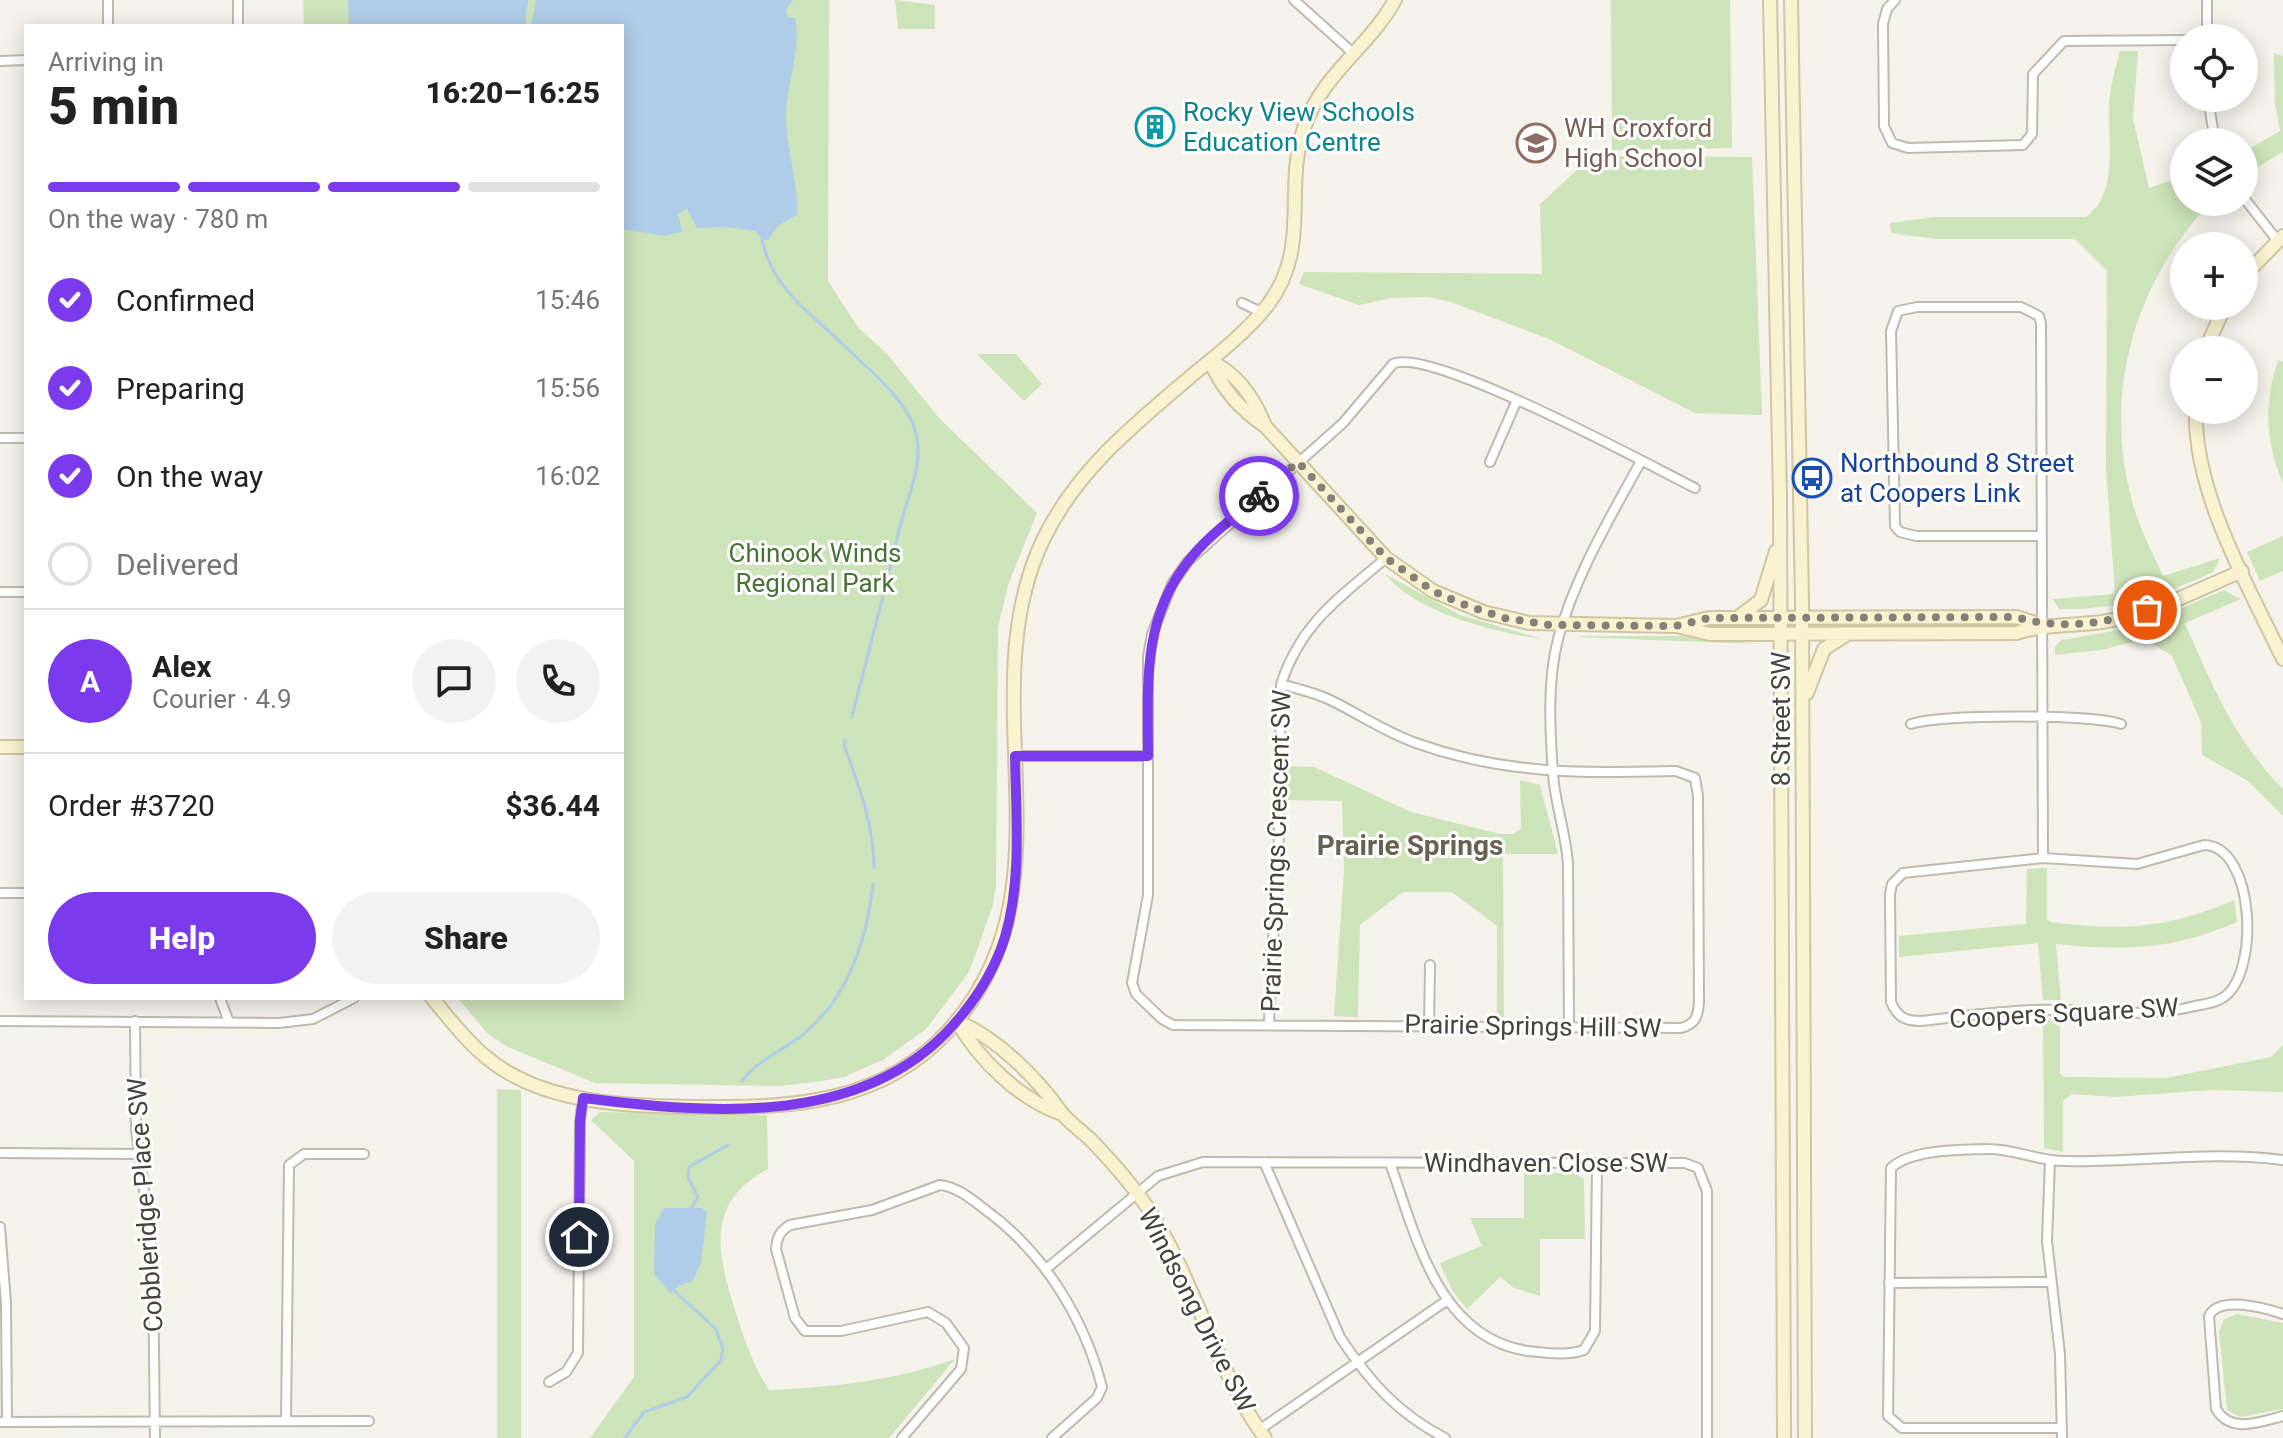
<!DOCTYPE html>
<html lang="en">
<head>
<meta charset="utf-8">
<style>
	:root { --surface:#fff; --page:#f2f2f2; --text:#222; --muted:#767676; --line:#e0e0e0; --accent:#7c3aed }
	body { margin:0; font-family:Roboto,sans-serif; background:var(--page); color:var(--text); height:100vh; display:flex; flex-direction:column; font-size:30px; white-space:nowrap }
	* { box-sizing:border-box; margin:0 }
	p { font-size:26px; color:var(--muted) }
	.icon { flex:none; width:44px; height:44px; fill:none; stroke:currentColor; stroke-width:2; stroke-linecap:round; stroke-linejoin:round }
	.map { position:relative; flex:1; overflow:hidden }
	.panel { position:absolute; left:24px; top:24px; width:600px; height:976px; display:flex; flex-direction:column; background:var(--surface); border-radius:0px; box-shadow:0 4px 20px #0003 }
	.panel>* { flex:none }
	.fabs { position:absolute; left:2170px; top:24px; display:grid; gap:16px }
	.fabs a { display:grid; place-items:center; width:88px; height:88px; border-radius:50%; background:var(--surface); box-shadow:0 4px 20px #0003; font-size:40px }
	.pin { position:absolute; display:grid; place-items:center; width:68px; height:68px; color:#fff; margin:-34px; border:4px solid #fff; border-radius:50%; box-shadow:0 2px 8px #0007 }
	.courier { position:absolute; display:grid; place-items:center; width:80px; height:80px; margin:-40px; border:6px solid #7c3aed; border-radius:50%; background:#fff; color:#222; box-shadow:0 2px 10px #0007 }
	.summary em { font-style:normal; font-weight:800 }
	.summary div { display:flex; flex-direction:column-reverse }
	.summary { display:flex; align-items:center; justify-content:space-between; height:136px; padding:0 24px }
	h1 { font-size:52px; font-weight:800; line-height:60px }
	.bar { display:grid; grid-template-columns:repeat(4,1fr); gap:12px 8px; align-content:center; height:96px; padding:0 24px }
	.bar i { height:10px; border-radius:6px; background:var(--line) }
	.bar .selected { background:var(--accent) }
	.bar p { grid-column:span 4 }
	.line { display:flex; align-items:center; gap:20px; padding:0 24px; border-top:2px solid var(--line) }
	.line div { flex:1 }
	.round { display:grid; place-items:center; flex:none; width:84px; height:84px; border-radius:42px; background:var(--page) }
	ol { padding:0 24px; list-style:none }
	li { display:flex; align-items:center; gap:24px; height:88px }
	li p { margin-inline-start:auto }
	li .icon { padding:8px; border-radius:50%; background:var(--accent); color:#fff; stroke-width:4 }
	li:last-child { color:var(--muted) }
	li i { width:44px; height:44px; border:4px solid var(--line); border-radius:50% }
	.primary-button { display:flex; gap:16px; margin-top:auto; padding:16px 24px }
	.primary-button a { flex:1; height:92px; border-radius:48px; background:var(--accent); color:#fff; font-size:32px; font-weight:800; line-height:92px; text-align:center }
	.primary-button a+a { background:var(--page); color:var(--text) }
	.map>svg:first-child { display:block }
	.green { fill:#cde3b9 }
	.water { fill:#afcde9 }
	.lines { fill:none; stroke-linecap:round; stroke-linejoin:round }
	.stream { stroke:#afcde9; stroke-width:3 }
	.street-casing { stroke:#bebaaf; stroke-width:12 }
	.secondary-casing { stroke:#cec6a0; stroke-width:16 }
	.street { stroke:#fff; stroke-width:8 }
	.secondary { stroke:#f9f2d0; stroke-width:12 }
	.done { stroke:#848078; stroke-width:8; stroke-dasharray:0 14.4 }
	.route { stroke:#7c3aed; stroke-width:10 }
	.labels { text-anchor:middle; stroke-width:6; stroke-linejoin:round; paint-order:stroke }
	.culture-label { font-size:26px; fill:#0d838f; stroke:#fff; text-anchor:start }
	.education-label { font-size:26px; fill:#785e54; stroke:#fff; text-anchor:start }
	.transit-label { font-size:26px; fill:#164399; stroke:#fff; text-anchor:start }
	.park-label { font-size:26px; fill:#467333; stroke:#fff }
	.street-label { font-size:26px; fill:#47433a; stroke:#fff }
	.neighbourhood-label { font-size:28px; font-weight:bold; fill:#696252; stroke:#fff }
</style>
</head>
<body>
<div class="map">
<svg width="2283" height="1438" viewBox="0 0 2283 1438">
	<rect width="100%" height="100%" fill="#f4f2eb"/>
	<!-- green -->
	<path class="green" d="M 303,0 L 829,0 L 828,281 L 857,326 L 887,354 L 940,419 L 1037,513 L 1008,585 L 998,627 L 996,885 L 993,905 L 969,972 L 926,1029 L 883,1060 L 844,1077 L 816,1082 L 780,1086 L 595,1083 L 508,1047 L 487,1033 L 458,998 L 622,998 L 622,26 L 304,26 Z
		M 895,0 L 935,5 L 935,29 L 898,29 Z
		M 1611,0 L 1730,0 L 1732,148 L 1612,150 Z
		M 2120,51 L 2138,51 L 2133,119 L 2149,188 L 2184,176 L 2184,202 L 2211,202 C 2131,286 2100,402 2136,514 C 2143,535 2154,556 2163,576 L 2220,558 L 2213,572 C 2162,596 2116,610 2059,609 L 2053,599 L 2115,594 L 2106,466 L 2107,271 L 2075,239 L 1936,239 L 1891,233 L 1890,223 L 1934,217 L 2086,217 C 2122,192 2105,131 2110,95 C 2112,80 2116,65 2120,51 Z
		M 2274,53 L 2283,56 L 2283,152 L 2244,175 L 2244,152 L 2280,131 L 2275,103 Z
		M 1592,156 L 1752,157 L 1762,415 L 1695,413 L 1549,339 L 1451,302 L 1427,297 L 1392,298 L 1359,305 L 1299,284 L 1304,272 L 1542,274 L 1540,204 Z
		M 977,354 L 1016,354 L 1042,384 L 1024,401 Z
		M 2278,360 L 2283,362 L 2283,483 C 2265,442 2264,403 2278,360 Z
		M 2283,536 L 2283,571 L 2260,581 L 2247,552 Z
		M 1385,574 L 1460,615 L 1542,639 C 1494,632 1416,613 1385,574 Z
		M 2224,590 L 2241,599 L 2185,623 C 2211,684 2236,742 2283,789 L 2283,816 L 2248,781 L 2202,755 L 2201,722 L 2172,656 L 2145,639 L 2101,650 L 2055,655 L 2055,647 L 2061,640 L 2137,627 Z
		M 1677,636 L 1757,644 L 1576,637 L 1582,636 Z
		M 1287,766 L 1314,767 L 1411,812 L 1500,834 L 1514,834 L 1521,829 L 1520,780 L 1540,785 L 1558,854 L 1503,854 L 1504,1017 L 1497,1017 L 1497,926 L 1452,892 L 1403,892 L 1360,925 L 1358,1017 L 1334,1016 L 1344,872 L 1342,801 L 1287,800 Z
		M 2047,868 L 2047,919 L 2050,922 C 2121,931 2168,929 2234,900 L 2237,922 C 2172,950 2126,951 2056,944 L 2061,1000 L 2043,1000 L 2038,943 L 1899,957 L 1899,936 L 2026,924 L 2027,869 Z
		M 2043,1019 L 2060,1020 L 2060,1073 L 2064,1077 L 2166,1078 L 2271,1057 L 2283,1045 L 2283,1092 L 2211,1090 L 2114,1097 L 2072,1094 L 2063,1101 L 2063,1152 L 2044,1148 Z
		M 497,1089 L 521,1090 L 521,1438 L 497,1438 Z
		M 600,1112 L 767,1115 L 768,1169 C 705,1202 717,1253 735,1310 C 744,1339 753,1365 769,1390 C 834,1387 894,1381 955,1359 L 889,1438 L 590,1438 L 634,1377 L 634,1161 L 591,1120 Z
		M 1524,1173 L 1574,1173 L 1584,1179 L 1585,1239 L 1540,1239 L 1540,1296 L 1514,1288 L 1500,1277 L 1467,1309 L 1452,1290 L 1440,1263 L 1482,1246 L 1470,1218 L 1524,1218 Z
		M 2237,1314 L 2283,1323 L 2283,1409 L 2240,1417 L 2227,1410 L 2219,1331 L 2224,1319 Z"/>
	<!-- water -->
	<path class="water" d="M 348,0 L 528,0 L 525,26 L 349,26 Z
		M 536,0 L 793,0 L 786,10 L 788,17 L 795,18 C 802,50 786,84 786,116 C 786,150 799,182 797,215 L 779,225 L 768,240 L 762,240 L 756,231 L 726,227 L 697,228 L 687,209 L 678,214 L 682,232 L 664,236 L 622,229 L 622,26 L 531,26 Z
		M 664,1208 L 702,1208 L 707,1212 L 701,1263 L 693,1281 L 678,1286 L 671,1294 L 654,1274 L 655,1224 Z"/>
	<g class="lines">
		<!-- stream -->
		<path class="stream" d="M 762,240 C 775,294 813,314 851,352 C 872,372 904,399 914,427 C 927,463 905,500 898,534 C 884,596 867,656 852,717
			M 845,740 L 844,745 C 859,786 874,825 874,868
			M 742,1081 C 757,1061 781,1051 801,1036 C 847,1001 867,940 873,884
			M 690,1210 L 698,1197 L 688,1177 L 689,1167 L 728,1145
			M 625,1438 L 644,1412 L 687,1397 L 721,1360 L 723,1349 L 716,1329 L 673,1290"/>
		<defs>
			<path id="street" d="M 238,0 L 238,26
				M 1294,0 L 1353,53
				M 1895,0 L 1887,9 L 1883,24 L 1884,126 L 1892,143 L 1908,148 L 2023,145 L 2032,134 L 2033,74 L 2064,41 L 2184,40
				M 108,26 L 108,0
				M 2207,38 L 2207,0
				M 0,61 L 26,60
				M 2208,98 L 2215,142
				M 2244,198 L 2277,240
				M 1242,303 L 1261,312
				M 0,438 L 26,438
				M 1490,462 L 1517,400
				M 2042,536 L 1916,536 L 1900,532 L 1895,526 L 1891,331 L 1898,311 L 1917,307 L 2021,307 L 2039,316 L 2041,323 L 2043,858
				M 0,592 L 26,592
				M 1281,684 C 1297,689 1313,692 1328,699 C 1358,713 1384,732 1416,743 C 1505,775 1583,773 1676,771 L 1695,778 L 1698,796 L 1699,1002 C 1698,1016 1696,1024 1681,1028 L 1173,1025 L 1162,1019 L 1136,994 L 1132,983 L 1148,895 L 1148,657 L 1152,634 L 1172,584 L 1188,561 L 1343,423 L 1393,364 C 1428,345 1651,466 1695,488
				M 1911,724 C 1943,714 2088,714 2121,724
				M 1015,756 L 1148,756
				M 2204,845 C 2255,846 2260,972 2224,997 C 2216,1003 2205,1004 2195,1006 C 2141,1020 2091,1008 2036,1010 C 1998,1011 1959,1017 1920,1021 C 1904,1021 1897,1016 1891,1002 L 1890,894 L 1892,884 L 1903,873 L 2043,858 L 2137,864 Z
				M 0,893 L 26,893
				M 220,998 L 229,1022
				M 0,1021 L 279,1023 L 313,1019 L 354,998
				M 135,1021 L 136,1130 L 153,1259 L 155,1438
				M 1269,1024 L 1271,958 L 1278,892 L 1281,684 C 1301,623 1339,598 1386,558
				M 1429,1025 L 1430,965
				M 1569,1026 L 1568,864 C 1566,833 1555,804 1553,774 C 1550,730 1547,682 1558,639 C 1575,576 1610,518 1641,461
				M 0,1153 L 139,1154
				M 2050,1160 L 2047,1241 L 2060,1354 L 2062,1438
				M 1264,1162 L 1340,1337 C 1369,1381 1397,1413 1445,1438
				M 1390,1163 C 1416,1236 1438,1338 1528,1351 C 1547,1353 1566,1356 1584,1350 L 1595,1331 L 1597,1164
				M 0,1227 L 6,1303 L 7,1422
				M 1046,1269 L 1158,1176 L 1203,1162 L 1685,1163 L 1698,1168 L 1707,1191 L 1707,1438
				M 1889,1283 L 2050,1282
				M 2283,1314 C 2265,1308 2219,1295 2209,1316 L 2216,1409 C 2231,1434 2259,1422 2283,1416
				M 549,1382 L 566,1372 L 578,1353 L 580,1121 L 583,1098
				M 286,1421 L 289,1165 L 304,1154 L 364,1154
				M 0,1422 L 369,1421
				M 2062,1428 L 1902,1428 L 1888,1416 L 1891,1168 C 1912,1149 1959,1150 1986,1149 C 2013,1148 2037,1161 2064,1161 C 2137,1163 2210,1150 2283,1160
				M 1259,1430 L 1446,1301
				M 902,1438 L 961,1369 L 964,1348 L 946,1323 L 928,1312 L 841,1331 L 805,1331 L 795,1318 L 776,1249 C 777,1237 780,1231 790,1225 L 872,1210 L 940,1185 C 957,1187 970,1198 983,1208 C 1042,1250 1084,1317 1102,1387 L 1097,1398 L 1052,1438"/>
			<path id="secondary" d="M 1770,0 L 1780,498 L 1784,1438
				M 1791,0 L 1802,602 L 1805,1438
				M 2244,276 L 2283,236
				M 2205,350 L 2225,306
				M 1210,361 C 1222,389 1239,409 1265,426 L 1386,558 L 1433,591 L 1483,612 L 1529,623 L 1676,626 L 1710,634 L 2016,633 C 2045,624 2072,626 2102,622 C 2151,615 2197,590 2242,571
				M 1210,361 C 1238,374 1254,397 1265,426
				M 2196,410 C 2193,491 2248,586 2283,659
				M 1741,615 L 1761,600 L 1776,551
				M 1676,626 L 1709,618 L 2016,617 L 2042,625
				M 1807,693 L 1824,649 L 1846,635
				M 0,747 L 26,747
				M 432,998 C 449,1018 465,1040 486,1057 C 544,1106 633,1106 705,1107 C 795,1108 884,1102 949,1030 C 1079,886 967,700 1043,540 C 1077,469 1137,422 1196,372 C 1221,352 1247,331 1267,306 C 1312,247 1283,191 1304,128 C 1321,75 1369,47 1395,0
				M 957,1021 C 998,1039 1035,1076 1061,1112 C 1069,1123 1082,1131 1092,1141 C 1114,1164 1136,1189 1153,1216 C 1197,1287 1216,1371 1265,1438
				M 957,1021 C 978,1059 1020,1100 1062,1114"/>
		</defs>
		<!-- street casing -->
		<use href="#street" class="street-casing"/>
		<!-- secondary casing -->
		<use href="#secondary" class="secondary-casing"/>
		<!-- street -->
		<use href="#street" class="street"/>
		<!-- secondary -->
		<use href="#secondary" class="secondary"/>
	</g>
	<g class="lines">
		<!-- done -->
		<path class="done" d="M 1259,496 L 1298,462 L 1386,558 L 1433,591 L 1460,603 L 1504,618 L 1550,625 L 1676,626 L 1709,618 L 2016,617 C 2060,630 2104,624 2147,610"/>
		<!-- route -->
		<path class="route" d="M 579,1237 L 580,1121 L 583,1098 C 712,1114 871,1129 961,1016 C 980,993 996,966 1005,937 C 1022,879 1016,816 1015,756 L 1148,756 C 1148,687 1142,620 1187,563 C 1206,537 1235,517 1259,496"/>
	</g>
	<!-- icons -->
	<defs>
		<symbol id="building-ring" viewBox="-11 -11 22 22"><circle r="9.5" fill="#fff" stroke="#0f9aa8" stroke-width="1.5"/><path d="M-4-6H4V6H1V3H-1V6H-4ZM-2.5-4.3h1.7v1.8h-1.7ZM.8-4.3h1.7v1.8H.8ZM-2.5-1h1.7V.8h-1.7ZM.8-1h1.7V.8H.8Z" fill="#0f9aa8"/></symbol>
		<symbol id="school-ring" viewBox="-11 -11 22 22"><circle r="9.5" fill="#fff" stroke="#8d6e63" stroke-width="1.5"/><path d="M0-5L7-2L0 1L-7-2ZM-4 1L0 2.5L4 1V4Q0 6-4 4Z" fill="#8d6e63"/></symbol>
		<symbol id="bus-ring" viewBox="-11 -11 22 22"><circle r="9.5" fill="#fff" stroke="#1a4fb4" stroke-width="1.5"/><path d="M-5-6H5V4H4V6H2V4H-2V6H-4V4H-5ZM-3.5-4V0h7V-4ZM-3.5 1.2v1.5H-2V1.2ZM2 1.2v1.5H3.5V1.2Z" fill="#1a4fb4"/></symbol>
	</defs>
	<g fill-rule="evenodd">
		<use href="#building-ring" x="1133" y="105" width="44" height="44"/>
		<use href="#school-ring" x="1514" y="121" width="44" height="44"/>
		<use href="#bus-ring" x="1790" y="456" width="44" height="44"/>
	</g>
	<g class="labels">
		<!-- culture labels -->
		<g class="culture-label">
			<text x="1183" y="121">Rocky View Schools<tspan x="1183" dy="30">Education Centre</tspan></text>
		</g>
		<!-- education labels -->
		<g class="education-label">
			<text x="1564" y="137">WH Croxford<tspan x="1564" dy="30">High School</tspan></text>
		</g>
		<!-- transit labels -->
		<g class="transit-label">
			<text x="1840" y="472">Northbound 8 Street<tspan x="1840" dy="30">at Coopers Link</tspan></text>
		</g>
		<!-- park labels -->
		<g class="park-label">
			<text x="815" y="562">Chinook Winds<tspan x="815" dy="30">Regional Park</tspan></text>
		</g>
		<!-- street labels -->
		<g class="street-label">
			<text transform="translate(1781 719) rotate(-90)" y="9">8 Street SW</text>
			<text transform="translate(1276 851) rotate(-88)" y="9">Prairie Springs Crescent SW</text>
			<text transform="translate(2064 1013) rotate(-3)" y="9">Coopers Square SW</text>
			<text transform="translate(1533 1026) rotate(1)" y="9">Prairie Springs Hill SW</text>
			<text x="1546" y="1172">Windhaven Close SW</text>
			<text transform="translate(145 1205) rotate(-94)" y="9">Cobbleridge Place SW</text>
			<text transform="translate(1197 1310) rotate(63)" y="9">Windsong Drive SW</text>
		</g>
		<!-- neighbourhood labels -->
		<g class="neighbourhood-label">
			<text x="1410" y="855">Prairie Springs</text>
		</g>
	</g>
</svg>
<div class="fabs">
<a><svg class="icon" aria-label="locate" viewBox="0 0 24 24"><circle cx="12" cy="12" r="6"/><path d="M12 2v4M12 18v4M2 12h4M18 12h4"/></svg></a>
<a><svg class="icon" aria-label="layers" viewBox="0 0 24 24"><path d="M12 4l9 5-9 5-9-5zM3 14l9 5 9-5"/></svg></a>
<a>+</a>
<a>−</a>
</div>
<div class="pin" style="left:2147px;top:610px;background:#ea580c"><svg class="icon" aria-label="bag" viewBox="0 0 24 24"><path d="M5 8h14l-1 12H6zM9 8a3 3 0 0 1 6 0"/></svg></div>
<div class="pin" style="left:579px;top:1237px;background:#1f2937"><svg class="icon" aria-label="home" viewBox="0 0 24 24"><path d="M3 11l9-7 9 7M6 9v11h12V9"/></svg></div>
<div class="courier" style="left:1259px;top:496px"><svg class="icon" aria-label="bike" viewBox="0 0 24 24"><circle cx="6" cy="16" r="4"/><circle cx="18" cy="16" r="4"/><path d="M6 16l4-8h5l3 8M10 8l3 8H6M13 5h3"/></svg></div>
<section class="panel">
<div class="summary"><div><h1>5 min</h1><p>Arriving in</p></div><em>16:20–16:25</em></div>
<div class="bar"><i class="selected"></i><i class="selected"></i><i class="selected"></i><i></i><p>On the way · 780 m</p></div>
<ol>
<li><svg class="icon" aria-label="check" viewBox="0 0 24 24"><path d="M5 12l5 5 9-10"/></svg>Confirmed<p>15:46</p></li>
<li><svg class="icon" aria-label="check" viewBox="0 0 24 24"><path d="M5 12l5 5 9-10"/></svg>Preparing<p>15:56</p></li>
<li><svg class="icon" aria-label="check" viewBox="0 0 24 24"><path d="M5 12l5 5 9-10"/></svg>On the way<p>16:02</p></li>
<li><i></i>Delivered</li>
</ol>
<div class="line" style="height:144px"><b class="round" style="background:var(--accent);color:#fff">A</b><div><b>Alex</b><p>Courier · 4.9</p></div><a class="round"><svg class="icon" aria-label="chat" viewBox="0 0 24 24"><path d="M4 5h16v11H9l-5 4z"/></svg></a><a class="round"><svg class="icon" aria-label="phone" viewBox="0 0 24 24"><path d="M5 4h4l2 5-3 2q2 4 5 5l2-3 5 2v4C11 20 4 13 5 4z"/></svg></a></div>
<div class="line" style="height:104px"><div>Order #3720</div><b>$36.44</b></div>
<div class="primary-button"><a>Help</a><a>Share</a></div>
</section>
</div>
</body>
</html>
